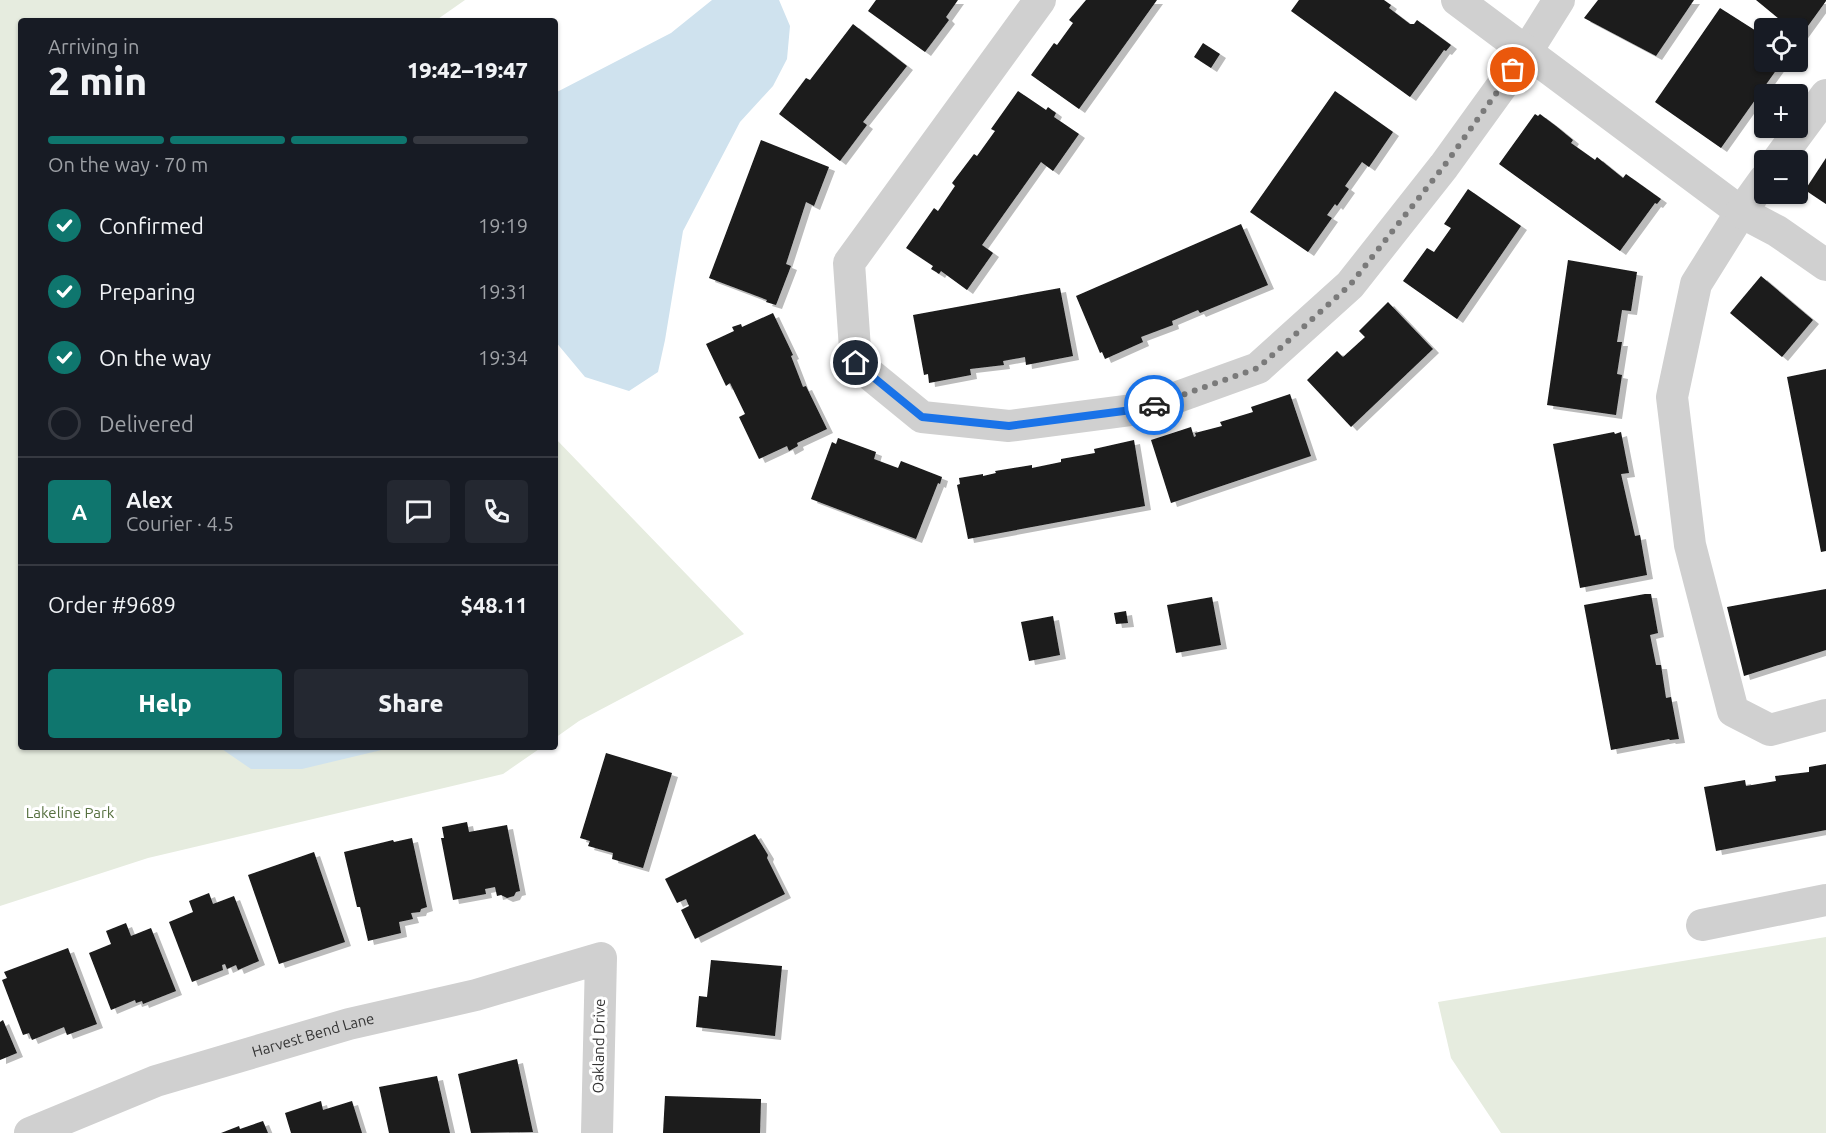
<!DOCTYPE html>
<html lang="en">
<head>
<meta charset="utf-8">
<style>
	:root { --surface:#171b24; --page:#242831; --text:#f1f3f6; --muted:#9ea1a6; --line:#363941; --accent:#0f766e }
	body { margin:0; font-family:Ubuntu,sans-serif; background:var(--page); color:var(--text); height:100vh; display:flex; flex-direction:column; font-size:22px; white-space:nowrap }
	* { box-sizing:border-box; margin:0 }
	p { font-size:20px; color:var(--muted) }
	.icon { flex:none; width:33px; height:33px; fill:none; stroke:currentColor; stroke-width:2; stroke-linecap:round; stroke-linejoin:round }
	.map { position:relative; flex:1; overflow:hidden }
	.sheet { position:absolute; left:18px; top:18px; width:540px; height:732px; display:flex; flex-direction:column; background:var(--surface); border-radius:6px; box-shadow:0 2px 4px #0004 }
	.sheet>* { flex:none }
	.fabs { position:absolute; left:1754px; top:18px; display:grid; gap:12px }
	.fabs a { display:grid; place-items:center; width:54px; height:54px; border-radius:6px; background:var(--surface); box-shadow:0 2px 4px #0004; font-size:30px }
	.pin { position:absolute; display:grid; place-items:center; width:51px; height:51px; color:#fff; margin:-26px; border:3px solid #fff; border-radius:50%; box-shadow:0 2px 6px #0007 }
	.courier { position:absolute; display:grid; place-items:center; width:60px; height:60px; margin:-30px; border:4px solid #1a73e8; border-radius:50%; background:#fff; color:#222; box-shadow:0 2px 8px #0007 }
	.head em { font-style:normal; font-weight:800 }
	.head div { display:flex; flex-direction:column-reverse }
	.head { display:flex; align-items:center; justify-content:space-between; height:102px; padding:0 30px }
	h1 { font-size:39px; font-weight:800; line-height:45px }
	.bar { display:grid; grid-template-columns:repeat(4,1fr); gap:9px 6px; align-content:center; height:72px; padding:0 30px }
	.bar i { height:8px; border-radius:4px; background:var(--line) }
	.bar .current { background:var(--accent) }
	.bar p { grid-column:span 4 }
	.line { display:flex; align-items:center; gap:15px; padding:0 30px; border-top:2px solid var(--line) }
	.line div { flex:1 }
	.round { display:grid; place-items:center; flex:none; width:63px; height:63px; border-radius:6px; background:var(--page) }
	ol { padding:0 30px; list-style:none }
	li { display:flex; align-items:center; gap:18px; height:66px }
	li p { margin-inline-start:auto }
	li .icon { padding:6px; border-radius:50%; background:var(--accent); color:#fff; stroke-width:4 }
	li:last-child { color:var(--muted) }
	li i { width:33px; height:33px; border:3px solid var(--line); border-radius:50% }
	.primary-button { display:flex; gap:12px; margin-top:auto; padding:12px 30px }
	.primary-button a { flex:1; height:69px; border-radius:6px; background:var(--accent); color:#fff; font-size:24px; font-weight:800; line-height:69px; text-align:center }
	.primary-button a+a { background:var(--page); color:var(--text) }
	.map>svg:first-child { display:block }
	.green { fill:#e6ecdf }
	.water { fill:#cfe2ee }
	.building { fill:#1a1a1a; filter:url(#shadow) }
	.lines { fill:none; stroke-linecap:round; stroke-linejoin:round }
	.minor { stroke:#d0d0d0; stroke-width:32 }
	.done { stroke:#7a7a7a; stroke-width:6; stroke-dasharray:0 10.8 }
	.route { stroke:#1a73e8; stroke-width:8 }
	.labels { text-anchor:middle; stroke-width:6; stroke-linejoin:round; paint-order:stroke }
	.park-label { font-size:15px; fill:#56703f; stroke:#fff }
	.street-label { font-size:15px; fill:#333; stroke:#fff }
</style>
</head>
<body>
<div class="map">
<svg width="1826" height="1133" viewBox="0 0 1826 1133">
	<defs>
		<filter id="shadow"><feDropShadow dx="6" dy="4" stdDeviation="0" flood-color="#0004"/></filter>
	</defs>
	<rect width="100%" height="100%" fill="#fff"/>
	<!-- green -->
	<path class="green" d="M 0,0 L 465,0 L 435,21 L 21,21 L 21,747 L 542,747 L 503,774 L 148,858 L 0,906 Z
		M 555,438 L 744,634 L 579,721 L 555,738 Z
		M 1826,937 L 1826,1133 L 1501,1133 L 1451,1058 L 1438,1002 Z"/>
	<!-- water -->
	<path class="water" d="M 712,0 L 779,0 L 790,26 L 787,59 L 773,86 L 740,122 L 683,231 L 665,340 L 658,372 L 629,391 L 585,377 L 555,341 L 555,93 L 671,33 Z
		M 219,747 L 394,747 L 302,769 L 251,769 Z"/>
	<!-- building -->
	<path class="building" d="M 876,0 L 958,0 L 946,17 L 949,20 L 925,52 L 868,11 Z
		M 1086,0 L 1157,0 L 1079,109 L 1031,75 L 1054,43 L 1057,45 L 1073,23 L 1069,20 Z
		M 1299,0 L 1384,0 L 1391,5 L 1389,8 L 1410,24 L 1414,24 L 1417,20 L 1451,45 L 1446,51 L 1444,50 L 1410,97 L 1291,11 Z
		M 1598,0 L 1694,0 L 1656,56 L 1584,18 Z
		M 1756,0 L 1826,0 L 1826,1 L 1800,37 L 1797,34 L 1797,28 L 1790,28 Z
		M 1720,8 L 1764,36 L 1764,62 L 1782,62 L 1721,148 L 1655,102 Z
		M 853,24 L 907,66 L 863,122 L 867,125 L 840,161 L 779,114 L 806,78 L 810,80 Z
		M 1203,43 L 1220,54 L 1211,68 L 1194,57 Z
		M 1018,91 L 1046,110 L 1048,107 L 1056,113 L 1054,117 L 1079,134 L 1053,171 L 1041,162 L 982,245 L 993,253 L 967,290 L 941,271 L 939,274 L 936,272 L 931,269 L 933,266 L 906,248 L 934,208 L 938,211 L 955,186 L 952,183 L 974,154 L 977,156 L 995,131 L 991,129 Z
		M 1335,91 L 1393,132 L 1369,167 L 1362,162 L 1345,186 L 1349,189 L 1337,206 L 1335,204 L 1327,215 L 1332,218 L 1308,252 L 1250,212 Z
		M 1535,114 L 1538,116 L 1540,114 L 1556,126 L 1573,140 L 1571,143 L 1595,160 L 1597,157 L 1623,178 L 1626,174 L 1661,199 L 1657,204 L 1655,203 L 1620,251 L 1499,164 Z
		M 761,140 L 829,167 L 814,206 L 806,202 L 786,264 L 791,266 L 776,305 L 766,302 L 767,300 L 709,278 Z
		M 1826,158 L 1826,204 L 1805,190 Z
		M 1468,189 L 1521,226 L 1457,319 L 1403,281 L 1427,248 L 1434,252 L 1451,228 L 1444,224 Z
		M 1241,224 L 1268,285 L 1200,313 L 1198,310 L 1172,321 L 1173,325 L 1141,337 L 1143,342 L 1105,359 L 1102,352 L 1100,353 L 1076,296 Z
		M 1568,260 L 1637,272 L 1631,311 L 1622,310 L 1617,342 L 1622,342 L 1617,374 L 1622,375 L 1616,415 L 1547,405 Z
		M 1761,276 L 1813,320 L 1782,357 L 1730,313 Z
		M 1060,288 L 1073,356 L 1026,365 L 1025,357 L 1003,361 L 1004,365 L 970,369 L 971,375 L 929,383 L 928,374 L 924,375 L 913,315 Z
		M 1388,302 L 1433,349 L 1351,427 L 1307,380 L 1337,351 L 1343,357 L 1365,337 L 1359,331 Z
		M 773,313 L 793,355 L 791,356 L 803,387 L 806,386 L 827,429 L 797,443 L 798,446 L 789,451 L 787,446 L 759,459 L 739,417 L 745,414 L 730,383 L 726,386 L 706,344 L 734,331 L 732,327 L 741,324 L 742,327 Z
		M 1826,369 L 1826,551 L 1821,552 L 1787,377 Z
		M 1290,394 L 1311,456 L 1171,503 L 1151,440 L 1191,427 L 1194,437 L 1196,436 L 1195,433 L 1222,426 L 1220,422 L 1253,412 L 1251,407 Z
		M 1614,432 L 1615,434 L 1621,432 L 1629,473 L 1621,474 L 1635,536 L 1640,535 L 1647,575 L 1580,588 L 1553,444 Z
		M 838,438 L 876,452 L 874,459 L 898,468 L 901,461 L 942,477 L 940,484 L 938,483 L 916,539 L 811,499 L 832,442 L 836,444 Z
		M 1134,440 L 1145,506 L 968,539 L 957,485 L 960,484 L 959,478 L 983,474 L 983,476 L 996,473 L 995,471 L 1032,465 L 1032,468 L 1061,462 L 1061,459 L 1095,453 L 1094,449 Z
		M 1826,589 L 1826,650 L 1744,676 L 1727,607 Z
		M 1645,594 L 1651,594 L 1658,633 L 1650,635 L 1656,665 L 1661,665 L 1666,698 L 1671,697 L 1679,739 L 1670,740 L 1669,739 L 1611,750 L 1584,605 Z
		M 1212,597 L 1221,645 L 1176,653 L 1167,605 Z
		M 1126,611 L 1128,623 L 1116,624 L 1114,613 Z
		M 1053,616 L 1060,655 L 1029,661 L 1021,622 Z
		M 606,753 L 672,773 L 643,868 L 612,859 L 613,853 L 588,846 L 590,841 L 580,838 Z
		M 1826,764 L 1826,830 L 1716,851 L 1704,787 L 1745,780 L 1746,786 L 1776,781 L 1775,776 L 1809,772 L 1809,767 Z
		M 467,822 L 469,832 L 507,825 L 520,891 L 516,892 L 514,896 L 507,898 L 501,895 L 497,896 L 495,887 L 485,889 L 486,894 L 453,900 L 441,838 L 444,838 L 442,827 Z
		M 755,834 L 768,855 L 767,858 L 785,894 L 695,939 L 681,910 L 689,906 L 686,899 L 677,903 L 665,879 Z
		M 412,838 L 427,907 L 421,909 L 420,912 L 411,913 L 413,919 L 399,922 L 401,933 L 368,941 L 360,907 L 357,907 L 344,852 L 393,840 L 394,842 Z
		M 314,852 L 345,942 L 279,964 L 248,875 Z
		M 209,893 L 213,904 L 234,896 L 259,961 L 238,970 L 236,965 L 227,969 L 225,964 L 222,965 L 223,970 L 192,982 L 169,922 L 193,912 L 189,901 Z
		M 126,923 L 131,936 L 151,928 L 176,991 L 143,1004 L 142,1001 L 136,1003 L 135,1000 L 111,1010 L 89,953 L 111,944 L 106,931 Z
		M 68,948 L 97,1024 L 67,1035 L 64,1027 L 32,1040 L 29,1033 L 23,1035 L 2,980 L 7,978 L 4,972 Z
		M 711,960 L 782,966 L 775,1036 L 696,1027 L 699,996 L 707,997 Z
		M 3,1020 L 17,1053 L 0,1060 L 0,1022 Z
		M 517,1059 L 533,1132 L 471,1133 L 458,1074 Z
		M 437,1076 L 450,1133 L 389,1133 L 379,1087 Z
		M 665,1096 L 761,1099 L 760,1133 L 663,1133 Z
		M 321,1101 L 323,1110 L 352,1101 L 362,1133 L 291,1133 L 285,1113 Z
		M 263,1121 L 268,1133 L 221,1133 L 239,1126 L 240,1129 Z"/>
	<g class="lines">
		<!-- minor -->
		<g class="minor">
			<path d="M 1040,0 L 849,263 L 856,363 L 922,417 L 1009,426 L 1147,408 L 1258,368 L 1350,285 L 1444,166 L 1527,51 L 1559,0"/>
			<path d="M 1457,0 L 1741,212 L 1696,284 L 1672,397 L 1690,545 L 1733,711 L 1770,730 L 1826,715"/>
			<path d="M 1778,160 L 1826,95"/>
			<path d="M 1764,180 L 1741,212 L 1777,231 L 1826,265"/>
			<path d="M 1702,925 L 1826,900"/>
			<path id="s1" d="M 30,1133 L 156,1081 L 349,1024 L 476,995 L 601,958 L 597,1133"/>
		</g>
	</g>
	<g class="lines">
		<!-- done -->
		<path class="done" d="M 1154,405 L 1258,368 L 1350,285 L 1444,166 L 1513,70"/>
		<!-- route -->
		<path class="route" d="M 856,363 L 922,417 L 1009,426 L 1147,408 L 1154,405"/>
	</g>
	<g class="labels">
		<!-- park labels -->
		<g class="park-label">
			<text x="70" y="818">Lakeline Park</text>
		</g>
		<!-- street labels -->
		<g class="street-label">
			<text dy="5" stroke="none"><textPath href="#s1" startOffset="300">Harvest Bend Lane</textPath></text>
			<text transform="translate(599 1046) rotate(-89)" y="5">Oakland Drive</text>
		</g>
	</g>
</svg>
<div class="fabs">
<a><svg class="icon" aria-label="locate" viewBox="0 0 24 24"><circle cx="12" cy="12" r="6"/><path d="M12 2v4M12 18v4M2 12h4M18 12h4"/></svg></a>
<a>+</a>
<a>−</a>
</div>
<div class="pin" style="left:1513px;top:70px;background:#ea580c"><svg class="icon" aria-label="bag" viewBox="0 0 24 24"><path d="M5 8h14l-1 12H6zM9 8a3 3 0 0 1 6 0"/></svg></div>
<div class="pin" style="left:856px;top:363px;background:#1f2937"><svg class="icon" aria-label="home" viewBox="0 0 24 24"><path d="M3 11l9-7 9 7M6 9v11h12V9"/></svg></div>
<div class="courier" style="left:1154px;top:405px"><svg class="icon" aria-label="car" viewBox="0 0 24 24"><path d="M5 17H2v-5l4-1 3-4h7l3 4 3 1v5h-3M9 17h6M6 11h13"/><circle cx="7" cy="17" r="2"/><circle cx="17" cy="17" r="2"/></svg></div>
<section class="sheet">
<div class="head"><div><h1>2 min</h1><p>Arriving in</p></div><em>19:42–19:47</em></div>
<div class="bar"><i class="current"></i><i class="current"></i><i class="current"></i><i></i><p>On the way · 70 m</p></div>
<ol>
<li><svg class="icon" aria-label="check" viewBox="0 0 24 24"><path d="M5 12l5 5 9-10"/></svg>Confirmed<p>19:19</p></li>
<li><svg class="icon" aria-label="check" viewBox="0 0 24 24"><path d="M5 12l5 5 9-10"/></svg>Preparing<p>19:31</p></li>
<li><svg class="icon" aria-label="check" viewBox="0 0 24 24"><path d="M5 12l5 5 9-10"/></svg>On the way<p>19:34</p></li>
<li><i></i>Delivered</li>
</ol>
<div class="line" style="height:108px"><b class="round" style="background:var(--accent);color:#fff">A</b><div><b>Alex</b><p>Courier · 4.5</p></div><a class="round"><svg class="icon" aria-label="chat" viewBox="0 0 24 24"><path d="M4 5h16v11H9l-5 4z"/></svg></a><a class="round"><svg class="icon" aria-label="phone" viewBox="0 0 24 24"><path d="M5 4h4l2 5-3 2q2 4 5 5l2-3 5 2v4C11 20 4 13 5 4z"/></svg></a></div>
<div class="line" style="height:78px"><div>Order #9689</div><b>$48.11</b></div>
<div class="primary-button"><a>Help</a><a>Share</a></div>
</section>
</div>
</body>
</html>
